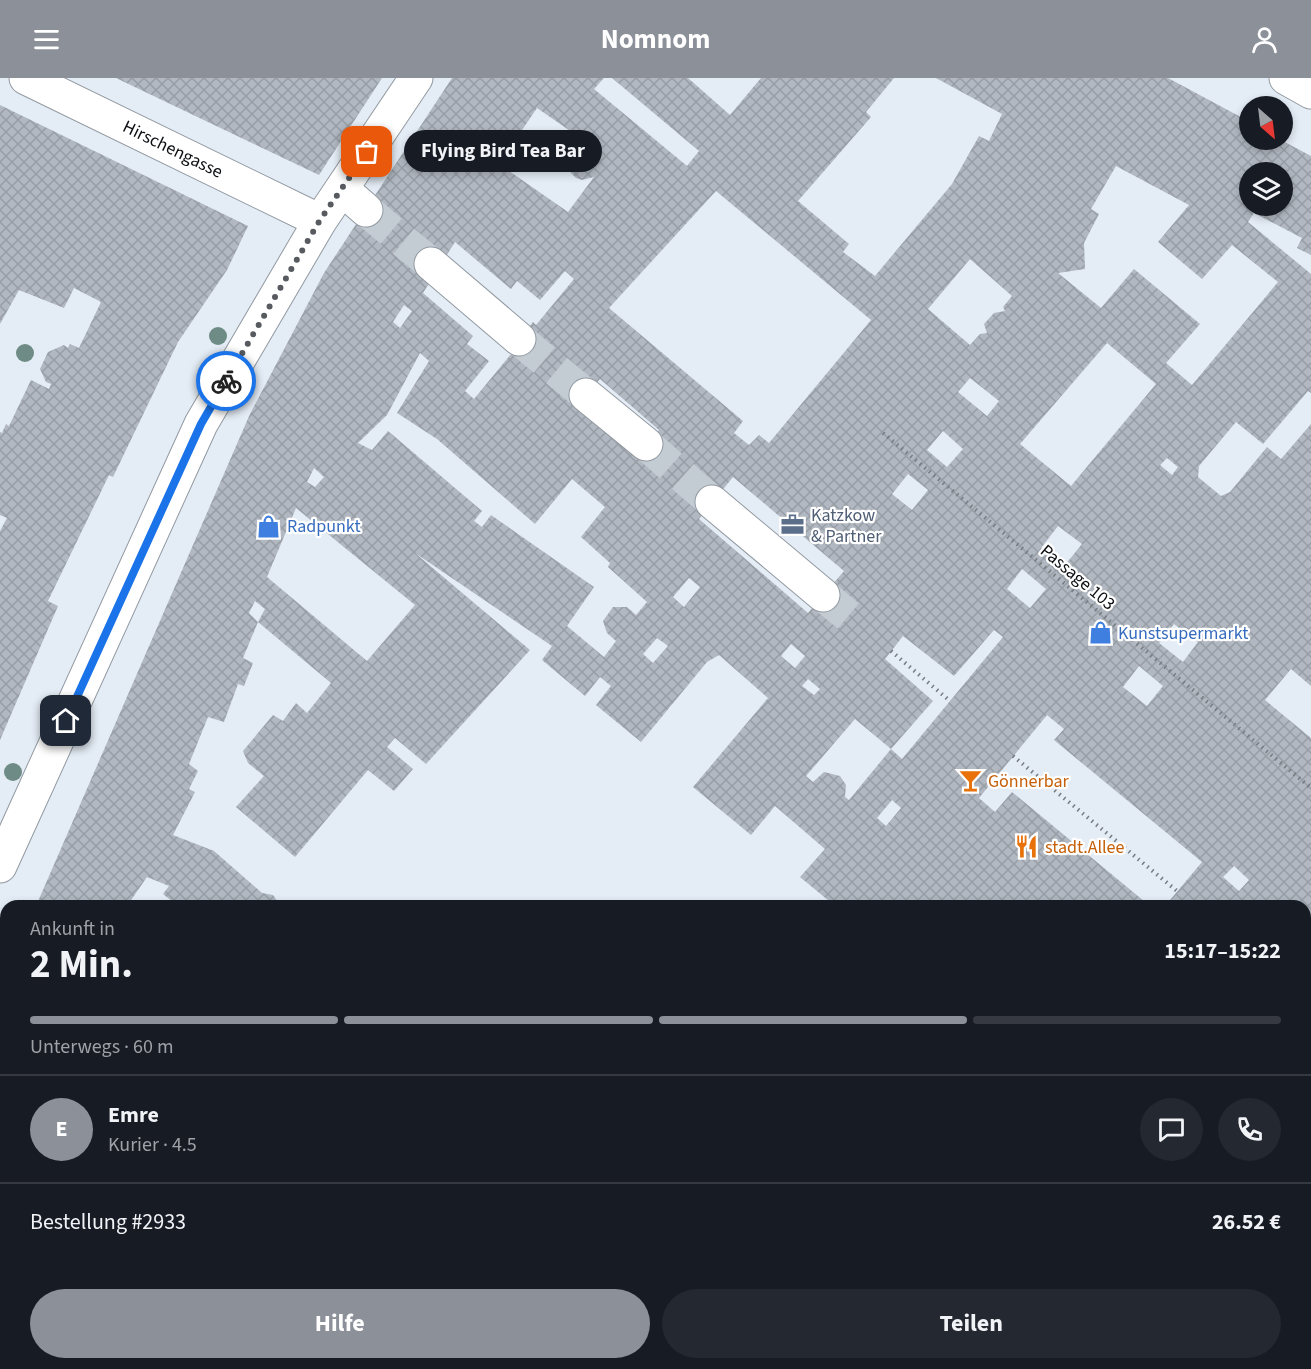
<!DOCTYPE html>
<html lang="de">
<head>
<meta charset="utf-8">
<style>
	:root { --surface:#171b24; --page:#242831; --text:#f1f3f6; --muted:#9ea1a6; --line:#363941; --accent:#8c9099 }
	body { margin:0; font-family:"Source Sans 3",sans-serif; background:var(--page); color:var(--text); height:100vh; display:flex; flex-direction:column; font-size:22px; white-space:nowrap }
	* { box-sizing:border-box; margin:0 }
	p { font-size:20px; color:var(--muted) }
	.icon { flex:none; width:33px; height:33px; fill:none; stroke:currentColor; stroke-width:2; stroke-linecap:round; stroke-linejoin:round }
	.map { position:relative; flex:1; overflow:hidden }
	.sheet { position:absolute; left:0px; top:822px; width:1311px; height:470px; display:flex; flex-direction:column; background:var(--surface); border-radius:18px 18px 0 0; box-shadow:0 3px 9px #0003 }
	.sheet>* { flex:none }
	.needle { width:39px; rotate:152deg }
	.controls { position:absolute; left:1239px; top:18px; display:grid; gap:12px }
	.controls a { display:grid; place-items:center; width:54px; height:54px; border-radius:50%; background:var(--surface); box-shadow:0 3px 9px #0003; font-size:30px }
	.pin { position:absolute; display:grid; place-items:center; width:51px; height:51px; color:#fff; margin:-26px; border-radius:12px; box-shadow:0 3px 9px #0006 }
	.courier { position:absolute; display:grid; place-items:center; width:60px; height:60px; margin:-30px; border:4px solid #1a73e8; border-radius:50%; background:#fff; color:#222; box-shadow:0 2px 8px #0007 }
	.bubble { position:absolute; height:42px; border-radius:21px; background:var(--surface); box-shadow:0 3px 9px #0003; font-size:20px; font-weight:700; line-height:42px; text-align:center }
	.overview em { font-style:normal; font-weight:700 }
	.overview div { display:flex; flex-direction:column-reverse }
	.overview { display:flex; align-items:center; justify-content:space-between; height:102px; padding:0 30px }
	h1 { font-size:39px; font-weight:700; line-height:45px }
	.bar { display:grid; grid-template-columns:repeat(4,1fr); gap:9px 6px; align-content:center; height:72px; padding:0 30px }
	.bar i { height:8px; border-radius:4px; background:var(--line) }
	.bar .current { background:var(--accent) }
	.bar p { grid-column:span 4 }
	.line { display:flex; align-items:center; gap:15px; padding:0 30px; border-top:2px solid var(--line) }
	.line div { flex:1 }
	.round { display:grid; place-items:center; flex:none; width:63px; height:63px; border-radius:32px; background:var(--page) }
	.button { display:flex; gap:12px; margin-top:auto; padding:12px 30px }
	.button a { flex:1; height:69px; border-radius:36px; background:var(--accent); color:#fff; font-size:24px; font-weight:700; line-height:69px; text-align:center }
	.button a+a { background:var(--page); color:var(--text) }
	header { display:flex; justify-content:space-between; align-items:center; height:78px; padding:0 30px; background:var(--accent); color:#fff; font-size:27px; font-weight:700 }
	.map>svg:first-child { display:block }
	.building { fill:url(#building-cross-hatch); fill-rule:evenodd }
	.lines { fill:none; stroke-linecap:round; stroke-linejoin:round }
	.minor-tunnel { stroke:#c3cbd3; stroke-width:33; stroke-dasharray:33 16; stroke-linecap:butt }
	.minor-casing { stroke:#9299a1; stroke-width:35 }
	.path { stroke:#777c82; stroke-width:4; stroke-dasharray:1.5 4.5; stroke-linecap:butt }
	.minor { stroke:#fff; stroke-width:33 }
	.tree { fill:#6e8b85 }
	.done { stroke:#575b60; stroke-width:6; stroke-dasharray:0 10.8 }
	.route { stroke:#1a73e8; stroke-width:8 }
	.labels { text-anchor:middle; stroke-width:4.5; stroke-linejoin:round; paint-order:stroke }
	.street-label { font-size:18px; fill:#0b0d10; stroke:#fff }
	.service-label { font-size:18px; fill:#4e5e75; stroke:#fff; text-anchor:start }
	.shop-label { font-size:18px; fill:#366cbe; stroke:#fff; text-anchor:start }
	.food-label { font-size:18px; fill:#c56008; stroke:#fff; text-anchor:start }
</style>
</head>
<body>
<header><svg class="icon" aria-label="menu" viewBox="0 0 24 24"><path d="M4 6h16M4 12h16M4 18h16"/></svg>Nomnom<svg class="icon" aria-label="person" viewBox="0 0 24 24"><circle cx="12" cy="8" r="4"/><path d="M4 21q1-7 8-7t8 7"/></svg></header>
<div class="map">
<svg width="1311" height="1291" viewBox="0 0 1311 1291">
	<defs>
		<pattern id="building-cross-hatch" width="8" height="8" patternUnits="userSpaceOnUse" patternTransform="scale(1.5)"><rect width="8" height="8" fill="#b1b8c1"/><path d="M0 0l8 8M0 8l8-8" fill="none" stroke="#979da5"/></pattern>
	</defs>
	<rect width="100%" height="100%" fill="#e4ecf5"/>
	<!-- building -->
	<path class="building" d="M 116,0 L 382,0 L 319,97 Z
		M 452,0 L 604,0 L 594,11 L 687,88 L 699,73 L 612,0 L 688,0 L 730,37 L 761,0 L 894,0 L 866,34 L 871,39 L 798,123 L 849,166 L 843,174 L 875,198 L 952,106 L 979,58 L 989,63 L 1002,36 L 936,0 L 1168,0 L 1250,44 L 1250,62 L 1281,62 L 1311,78 L 1311,177 L 1297,170 L 1302,160 L 1254,135 L 1248,144 L 1311,196 L 1311,315 L 1308,313 L 1263,366 L 1236,344 L 1199,388 L 1198,399 L 1221,418 L 1230,414 L 1267,369 L 1281,381 L 1311,346 L 1311,608 L 1291,591 L 1265,622 L 1311,660 L 1311,856 L 1305,862 L 1305,828 L 1165,828 L 1202,784 L 1054,662 L 1064,651 L 1047,637 L 979,720 L 995,734 L 1012,714 L 1150,828 L 835,828 L 800,799 L 825,771 L 775,728 L 751,757 L 693,709 L 768,620 L 719,577 L 707,584 L 641,664 L 596,627 L 611,608 L 600,599 L 585,618 L 542,582 L 552,568 L 415,475 L 530,572 L 426,686 L 395,660 L 387,669 L 413,691 L 394,713 L 368,692 L 295,779 L 236,729 L 264,698 L 248,685 L 243,673 L 273,637 L 283,643 L 296,625 L 307,635 L 331,605 L 258,544 L 265,531 L 255,523 L 249,535 L 258,544 L 243,580 L 253,585 L 244,608 L 238,606 L 224,644 L 208,639 L 189,686 L 198,693 L 189,711 L 195,714 L 173,757 L 214,773 L 262,815 L 273,817 L 281,828 L 178,828 L 163,816 L 169,808 L 147,799 L 127,828 L 36,828 L 250,336 L 324,195 ZM 537,30 L 592,68 L 579,67 L 569,74 L 567,79 L 568,92 L 576,100 L 582,102 L 594,99 L 568,134 L 499,86 ZM 1116,88 L 1189,127 L 1158,164 L 1202,201 L 1232,167 L 1278,204 L 1192,307 L 1166,285 L 1200,246 L 1134,191 L 1101,230 L 1058,195 L 1085,191 L 1084,165 L 1099,136 L 1091,131 ZM 1250,94 L 1282,94 L 1282,128 L 1250,128 ZM 716,113 L 871,242 L 769,365 L 759,357 L 749,367 L 734,355 L 743,343 L 609,230 ZM 455,164 L 511,211 L 517,203 L 540,222 L 565,193 L 574,201 L 536,247 L 533,244 L 509,274 L 511,276 L 474,321 L 465,313 L 489,283 L 467,266 L 473,258 L 423,215 ZM 970,181 L 1012,218 L 1003,229 L 1005,233 L 994,235 L 984,246 L 987,255 L 980,256 L 970,267 L 928,231 ZM 404,227 L 412,233 L 400,250 L 393,244 ZM 1107,265 L 1156,306 L 1071,408 L 1020,366 ZM 420,275 L 429,283 L 397,335 L 437,361 L 535,446 L 572,401 L 605,429 L 581,459 L 610,485 L 608,489 L 647,524 L 636,537 L 627,529 L 613,529 L 603,543 L 607,555 L 616,563 L 604,579 L 567,548 L 594,509 L 491,437 L 482,449 L 474,443 L 482,433 L 388,353 L 372,372 L 358,365 L 387,337 ZM 970,300 L 999,323 L 987,338 L 958,314 ZM 600,301 L 659,352 L 646,366 L 577,328 ZM 943,353 L 963,371 L 947,389 L 927,372 ZM 1167,380 L 1178,389 L 1172,397 L 1160,387 ZM 314,390 L 324,399 L 315,409 L 307,404 ZM 908,396 L 928,412 L 912,432 L 892,416 ZM 733,399 L 844,493 L 808,535 L 699,441 ZM 296,430 L 415,527 L 367,583 L 267,499 ZM 1058,448 L 1082,466 L 1065,487 L 1041,470 ZM 1022,491 L 1046,511 L 1030,530 L 1007,511 ZM 689,500 L 700,509 L 684,529 L 673,519 ZM 1174,546 L 1198,564 L 1183,584 L 1159,565 ZM 994,552 L 1003,559 L 902,681 L 891,671 L 849,722 L 845,719 L 846,707 L 840,698 L 824,694 L 813,704 L 806,698 L 855,641 L 891,671 L 933,623 L 885,581 L 903,558 L 954,598 ZM 657,560 L 668,568 L 653,585 L 643,576 ZM 791,566 L 805,578 L 795,590 L 781,578 ZM 1139,588 L 1163,608 L 1147,628 L 1123,609 ZM 808,601 L 820,611 L 814,617 L 802,608 ZM 892,722 L 901,730 L 886,748 L 877,740 ZM 1234,788 L 1249,802 L 1239,813 L 1223,799 Z
		M 0,27 L 248,148 L 227,192 L 178,264 L 113,399 L 109,397 L 48,523 L 58,528 L 0,662 L 0,453 L 7,440 L 0,437 L 0,354 L 2,355 L 6,346 L 9,348 L 31,302 L 49,311 L 51,306 L 46,304 L 40,291 L 48,274 L 64,267 L 68,270 L 70,266 L 79,270 L 101,224 L 74,210 L 64,230 L 19,212 L 0,246 Z
		M 6,897 L 6,1087 L 2,1094 L 6,1096 L 6,1144 L 0,1140 L 0,911 Z
		M 1305,1190 L 1311,1195 L 1311,1218 L 1305,1213 Z
		M 0,1224 L 6,1227 L 6,1286 L 101,1286 L 110,1291 L 0,1291 Z
		M 1305,1236 L 1311,1241 L 1311,1291 L 1183,1291 L 1188,1286 L 1305,1286 Z
		M 249,1286 L 406,1286 L 416,1291 L 259,1291 Z
		M 447,1286 L 500,1286 L 496,1291 L 447,1291 Z
		M 502,1286 L 648,1286 L 654,1291 L 508,1291 Z
		M 665,1286 L 704,1286 L 711,1291 L 664,1291 Z
		M 750,1286 L 899,1286 L 894,1291 L 745,1291 Z"/>
	<g class="lines">
		<!-- minor-tunnel -->
		<path class="minor-tunnel" d="M 366,132 L 431,186
			M 519,261 L 586,317
			M 646,366 L 712,424
			M 823,517 L 858,546"/>
		<defs>
			<path id="minor" d="M 26,0 L 320,143
				M 1286,0 L 1311,14
				M 342,111 L 366,132
				M 431,186 L 519,261
				M 586,317 L 646,366
				M 712,424 L 823,517
				M 0,788 L 201,346 L 320,143 L 416,0
				M 1305,1013 L 1311,1006
				M 1305,1163 L 1311,1168
				M 0,1189 L 6,1193
				M 163,1286 L 172,1291
				M 1043,1291 L 1049,1286"/>
		</defs>
		<!-- minor casing -->
		<use href="#minor" class="minor-casing"/>
		<!-- path -->
		<path class="path" d="M 883,355 L 1311,710
			M 891,573 L 950,623
			M 1013,678 L 1177,813
			M 1305,920 L 1311,925"/>
		<!-- minor -->
		<use href="#minor" class="minor"/>
	</g>
	<!-- trees -->
	<g class="tree">
		<circle cx="218" cy="258" r="9"/>
		<circle cx="25" cy="275" r="9"/>
		<circle cx="13" cy="694" r="9"/>
	</g>
	<g class="lines">
		<!-- done -->
		<path class="done" d="M 226,303 L 320,142 L 367,74"/>
		<!-- route -->
		<path class="route" d="M 66,643 L 201,346 L 226,303"/>
	</g>
	<!-- icons -->
	<defs>
		<symbol id="office-bare" viewBox="-9 -9 18 18"><path d="M-6-3h4V-5.5h4V-3h4V5H-6ZM-1-4.5V-3h2v-1.5ZM-6 0V1H6V0Z" fill="#5c6f8a" stroke="#fff" stroke-width="2.5" paint-order="stroke"/></symbol>
		<symbol id="shop-bare" viewBox="-9 -9 18 18"><path d="M-5-2.5h2.3a2.7 3.5 0 0 1 5.4 0H5L5.5 6h-11ZM-1.5-2.5h3a1.5 2.3 0 0 0-3 0Z" fill="#3f7fe0" stroke="#fff" stroke-width="2.5" paint-order="stroke"/></symbol>
		<symbol id="bar-bare" viewBox="-9 -9 18 18"><path d="M-6-5H6L.8 .8V4.5H3.5V6h-7V4.5H-.8V.8Z" fill="#e8710a" stroke="#fff" stroke-width="2.5" paint-order="stroke"/></symbol>
		<symbol id="restaurant-bare" viewBox="-9 -9 18 18"><path d="M-5-6h1v4h1v-4h1v4h1v-4h1v5L-1.5 .5V6h-2V.5L-5-1ZM5-6V6H3V1.5H1.5Q1.5-4 5-6Z" fill="#e8710a" stroke="#fff" stroke-width="2.5" paint-order="stroke"/></symbol>
	</defs>
	<g fill-rule="evenodd">
		<use href="#office-bare" x="776" y="430" width="33" height="33"/>
		<use href="#shop-bare" x="252" y="432" width="33" height="33"/>
		<use href="#shop-bare" x="1084" y="538" width="33" height="33"/>
		<use href="#bar-bare" x="954" y="686" width="33" height="33"/>
		<use href="#restaurant-bare" x="1010" y="752" width="33" height="33"/>
	</g>
	<g class="labels">
		<!-- street labels -->
		<g class="street-label">
			<text transform="translate(173 71) rotate(26)" y="6">Hirschengasse</text>
			<text transform="translate(1078 499) rotate(40)" y="6">Passage 103</text>
		</g>
		<!-- service labels -->
		<g class="service-label">
			<text x="811" y="443">Katzkow<tspan x="811" dy="21">&amp; Partner</tspan></text>
		</g>
		<!-- shop labels -->
		<g class="shop-label">
			<text x="287" y="454">Radpunkt</text>
			<text x="1118" y="561">Kunstsupermarkt</text>
		</g>
		<!-- food labels -->
		<g class="food-label">
			<text x="988" y="709">Gönnerbar</text>
			<text x="1045" y="775">stadt.Allee</text>
		</g>
	</g>
</svg>
<div class="controls">
<a><svg class="needle" viewBox="-14 -14 28 28"><path d="M0-13l5 13h-10z" fill="#e53935"/><path d="M0 13l5-13h-10z" fill="#9ea1a6"/></svg></a>
<a><svg class="icon" aria-label="layers" viewBox="0 0 24 24"><path d="M12 4l9 5-9 5-9-5zM3 14l9 5 9-5"/></svg></a>
</div>
<div class="pin" style="left:367px;top:74px;background:#ea580c"><svg class="icon" aria-label="bag" viewBox="0 0 24 24"><path d="M5 8h14l-1 12H6zM9 8a3 3 0 0 1 6 0"/></svg></div>
<div class="pin" style="left:66px;top:643px;background:#1f2937"><svg class="icon" aria-label="home" viewBox="0 0 24 24"><path d="M3 11l9-7 9 7M6 9v11h12V9"/></svg></div>
<div class="courier" style="left:226px;top:303px"><svg class="icon" aria-label="bike" viewBox="0 0 24 24"><circle cx="6" cy="16" r="4"/><circle cx="18" cy="16" r="4"/><path d="M6 16l4-8h5l3 8M10 8l3 8H6M13 5h3"/></svg></div>
<div class="bubble" style="left:404px;top:52px;width:198px">Flying Bird Tea Bar</div>
<section class="sheet">
<div class="overview"><div><h1>2 Min.</h1><p>Ankunft in</p></div><em>15:17–15:22</em></div>
<div class="bar"><i class="current"></i><i class="current"></i><i class="current"></i><i></i><p>Unterwegs · 60 m</p></div>
<div class="line" style="height:108px"><b class="round" style="background:var(--accent);color:#fff">E</b><div><b>Emre</b><p>Kurier · 4.5</p></div><a class="round"><svg class="icon" aria-label="chat" viewBox="0 0 24 24"><path d="M4 5h16v11H9l-5 4z"/></svg></a><a class="round"><svg class="icon" aria-label="phone" viewBox="0 0 24 24"><path d="M5 4h4l2 5-3 2q2 4 5 5l2-3 5 2v4C11 20 4 13 5 4z"/></svg></a></div>
<div class="line" style="height:78px"><div>Bestellung #2933</div><b>26.52 €</b></div>
<div class="button"><a>Hilfe</a><a>Teilen</a></div>
</section>
</div>
</body>
</html>
